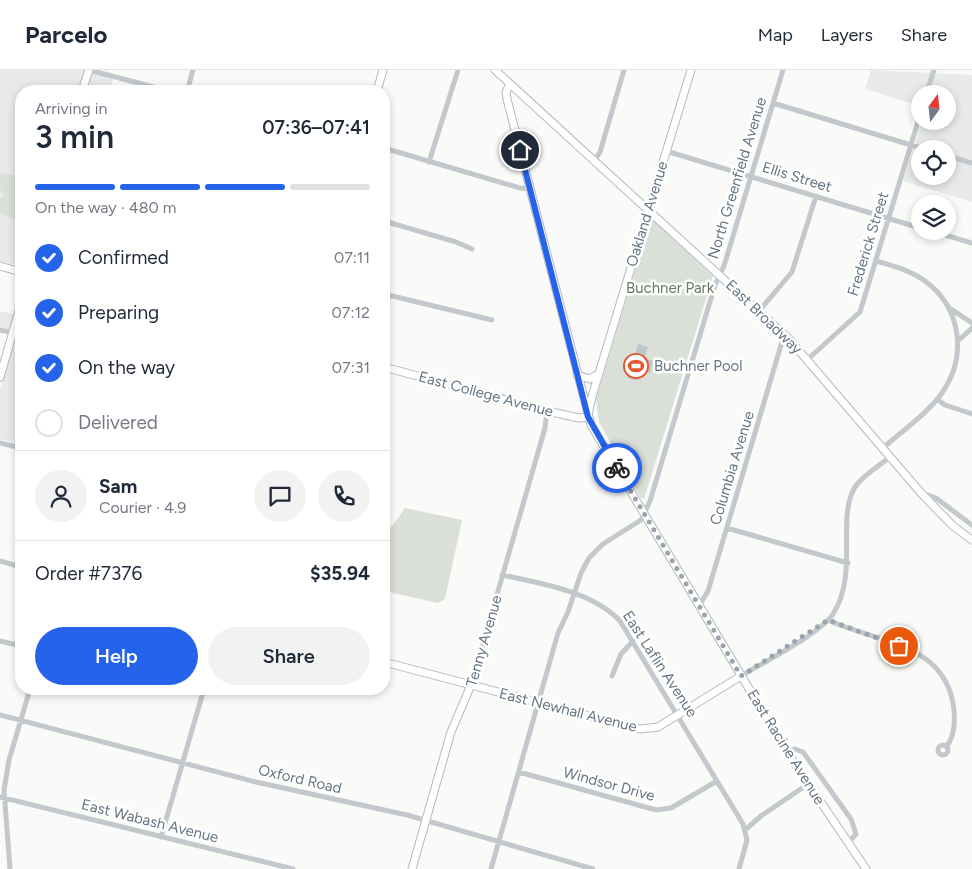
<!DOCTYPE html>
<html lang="en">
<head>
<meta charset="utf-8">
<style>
	:root { --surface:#fff; --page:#f2f2f3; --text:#1f2937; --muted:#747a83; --line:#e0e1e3; --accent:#2563eb }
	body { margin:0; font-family:Figtree,sans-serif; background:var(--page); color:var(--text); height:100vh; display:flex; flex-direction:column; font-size:19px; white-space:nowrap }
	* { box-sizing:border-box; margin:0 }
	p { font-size:16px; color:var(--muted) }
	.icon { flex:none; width:28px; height:28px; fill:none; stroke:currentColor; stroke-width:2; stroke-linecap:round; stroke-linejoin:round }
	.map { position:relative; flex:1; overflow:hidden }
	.panel { position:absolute; left:15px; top:15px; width:375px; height:610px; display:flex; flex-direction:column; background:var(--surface); border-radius:20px; box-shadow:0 2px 8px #0003 }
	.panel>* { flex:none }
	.needle { width:32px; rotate:15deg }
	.buttons { position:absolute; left:911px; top:15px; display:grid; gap:10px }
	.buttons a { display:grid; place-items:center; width:45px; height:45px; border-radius:50%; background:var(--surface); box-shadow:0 2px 8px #0003; font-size:25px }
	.pin { position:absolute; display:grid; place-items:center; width:42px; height:42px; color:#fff; margin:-21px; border:2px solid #fff; border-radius:50%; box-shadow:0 1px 5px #0007 }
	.courier { position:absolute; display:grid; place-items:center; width:50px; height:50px; margin:-25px; border:4px solid #2563eb; border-radius:50%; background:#fff; color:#222; box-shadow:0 1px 6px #0007 }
	.headline em { font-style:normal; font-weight:600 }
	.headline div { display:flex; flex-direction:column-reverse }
	.headline { display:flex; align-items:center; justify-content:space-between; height:85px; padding:0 20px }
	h1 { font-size:32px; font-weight:600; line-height:38px }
	.bar { display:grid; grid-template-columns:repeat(4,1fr); gap:8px 5px; align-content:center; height:60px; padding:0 20px }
	.bar i { height:6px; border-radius:4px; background:var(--line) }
	.bar .selected { background:var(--accent) }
	.bar p { grid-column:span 4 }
	.line { display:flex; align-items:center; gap:12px; padding:0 20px; border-top:1px solid var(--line) }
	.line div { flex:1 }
	.round { display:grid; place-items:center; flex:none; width:52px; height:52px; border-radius:26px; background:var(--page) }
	ol { padding:0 20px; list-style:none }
	li { display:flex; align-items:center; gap:15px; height:55px }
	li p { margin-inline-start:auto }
	li .icon { padding:5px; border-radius:50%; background:var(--accent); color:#fff; stroke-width:4 }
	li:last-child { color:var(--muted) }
	li i { width:28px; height:28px; border:2px solid var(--line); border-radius:50% }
	.primary-button { display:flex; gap:10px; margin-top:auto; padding:10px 20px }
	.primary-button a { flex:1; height:58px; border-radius:30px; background:var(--accent); color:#fff; font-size:20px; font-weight:600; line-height:58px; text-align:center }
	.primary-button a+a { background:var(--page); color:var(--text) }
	header { display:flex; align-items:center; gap:30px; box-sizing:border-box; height:70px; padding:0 25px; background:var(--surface); border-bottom:1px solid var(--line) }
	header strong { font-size:24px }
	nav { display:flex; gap:28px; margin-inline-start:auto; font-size:18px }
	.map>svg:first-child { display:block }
	.built { fill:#e8e9e9; fill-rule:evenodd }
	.green { fill:#dadfd7 }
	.water { fill:#bbc7cb }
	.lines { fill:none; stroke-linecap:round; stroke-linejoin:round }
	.secondary-casing { stroke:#b3babf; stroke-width:9 }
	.street { stroke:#c3c8cc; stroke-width:5 }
	.secondary { stroke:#fff; stroke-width:7 }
	.done { stroke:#99a4ac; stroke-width:5; stroke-dasharray:0 9 }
	.route { stroke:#2563eb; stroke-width:6 }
	.labels { text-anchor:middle; stroke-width:5; stroke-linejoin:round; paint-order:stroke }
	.street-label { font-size:15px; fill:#657683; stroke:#fff }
	.park-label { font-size:15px; fill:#687a64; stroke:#fff }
	.poi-label { font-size:15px; fill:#657683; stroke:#fff; text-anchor:start }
</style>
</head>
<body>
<header>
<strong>Parcelo</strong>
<nav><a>Map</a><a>Layers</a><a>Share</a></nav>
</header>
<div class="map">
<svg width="972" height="799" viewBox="0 0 972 799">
	<rect width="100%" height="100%" fill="#fafaf8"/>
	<!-- built -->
	<path class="built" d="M 0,0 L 84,0 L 113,9 L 110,21 L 21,21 L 21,196 L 0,191 Z
		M 871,0 L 972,5 L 972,132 L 903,111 L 922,51 L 948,51 L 948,24 L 920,24 L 920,36 L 865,19 ZM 920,79 L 948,79 L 948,106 L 920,106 Z
		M 0,241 L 21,246 L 21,374 L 0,369 L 0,319 L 16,263 L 0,258 Z"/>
	<!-- green -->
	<path class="green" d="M 3,103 L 21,107 L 21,152 L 0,143 L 0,129 L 4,125 L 0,119 L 0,104 Z
		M 651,148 L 713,206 L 644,429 L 641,428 L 599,352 L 596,329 Z
		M 405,438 L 462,450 L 445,529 L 438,533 L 384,521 C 384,504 378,475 388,461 C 394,453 400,446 405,438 Z"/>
	<!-- water -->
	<path class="water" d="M 638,274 L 648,277 L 644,289 L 653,291 L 650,303 L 644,301 L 646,292 L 643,292 L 638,311 L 628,308 Z"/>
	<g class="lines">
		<defs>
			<path id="secondary" d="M 495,0 L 789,269 L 921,423 L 953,456 L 972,470
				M 510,14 L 506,22 L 507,29 L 591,355 L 787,682 L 866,799
				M 82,21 L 89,0
				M 377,21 L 383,0
				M 0,196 L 21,202
				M 384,297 L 547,341 L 579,348 L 588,347
				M 577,305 L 590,309 L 598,304
				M 0,307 L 21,234
				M 588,344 L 593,323 L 691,0
				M 384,592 L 623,655 L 640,659 L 658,657 L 741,606
				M 412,799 L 451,662 L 471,615"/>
		</defs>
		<!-- secondary casing -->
		<use href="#secondary" class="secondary-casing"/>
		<!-- street -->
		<path class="street" d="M 89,0 L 169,21
			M 187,21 L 193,0
			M 926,24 L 934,0
			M 773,33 L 924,79
			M 384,78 L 520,118 L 530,119
			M 666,81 L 920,158
			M 948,86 L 972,93
			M 595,90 L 600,82 L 624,0
			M 429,92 L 458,0
			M 384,151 L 456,172 L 472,179
			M 932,161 L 972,173
			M 876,191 C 893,196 910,200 925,211 C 962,238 967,287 942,323 C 927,344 902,361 883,378
			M 384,224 L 492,250
			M 951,239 L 972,253
			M 759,241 L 792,202 L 816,126
			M 0,260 L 13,263
			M 959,270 L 972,258
			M 807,290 L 860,242 L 920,45
			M 937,329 L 945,335 L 972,344
			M 0,373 L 21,378
			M 922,423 L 936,428 L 972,455
			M 727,458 L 848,493
			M 0,491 L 21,497
			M 502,505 C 541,513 593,522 620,551 L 743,754 L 747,770 L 739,799
			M 699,536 L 708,521 L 784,265
			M 828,550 C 877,573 947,572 954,640 C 955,652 955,667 946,677
			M 0,571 L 21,576
			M 612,606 L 621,584 L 633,571
			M 741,606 C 764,592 820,564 833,544 C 859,504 836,448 855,417 C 863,405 879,396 890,387
			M 471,615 L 545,358 L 547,341
			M 184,619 L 202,623
			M 0,645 L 256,712 L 407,745 L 593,799
			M938 680a5 5 0 1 1 10 0a5 5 0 1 1-10 0Z
			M 787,682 L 795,679 L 803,682 L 851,749 L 856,764 L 848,773
			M 519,702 L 656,740 L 671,738 L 717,711
			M 0,727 L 293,799
			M 745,760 L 761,746 L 808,714
			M 161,767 L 204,619
			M 10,799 L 4,720 L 9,690 L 30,619
			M 491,799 L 558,563 L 568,542 L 581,503 L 589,488 L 603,474 L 641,450 L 650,431 L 715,215 L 724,196 L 783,0"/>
		<!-- secondary -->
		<use href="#secondary" class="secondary"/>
	</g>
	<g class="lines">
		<!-- done -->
		<path class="done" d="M 617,398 L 741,606 L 828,550 L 899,576"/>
		<!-- route -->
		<path class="route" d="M 520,80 L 588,347 L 617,398"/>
	</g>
	<!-- icons -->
	<defs>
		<symbol id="stadium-ring" viewBox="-11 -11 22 22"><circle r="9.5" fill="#fff" stroke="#e4572e" stroke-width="1.5"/><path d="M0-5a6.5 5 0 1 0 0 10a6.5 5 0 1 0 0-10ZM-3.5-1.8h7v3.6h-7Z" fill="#e4572e"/></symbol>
	</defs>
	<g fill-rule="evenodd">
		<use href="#stadium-ring" x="622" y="282" width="28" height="28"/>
	</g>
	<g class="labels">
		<!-- street labels -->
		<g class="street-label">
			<text transform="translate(797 107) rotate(17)" y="5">Ellis Street</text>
			<text transform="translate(737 108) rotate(-73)" y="5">North Greenfield Avenue</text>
			<text transform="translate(647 144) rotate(-73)" y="5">Oakland Avenue</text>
			<text transform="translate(868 174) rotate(-73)" y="5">Frederick Street</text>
			<text transform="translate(764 247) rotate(44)" y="5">East Broadway</text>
			<text transform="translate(486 324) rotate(15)" y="5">East College Avenue</text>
			<text transform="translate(732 398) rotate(-73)" y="5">Columbia Avenue</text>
			<text transform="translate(484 571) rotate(-74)" y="5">Tenny Avenue</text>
			<text transform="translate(660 594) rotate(57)" y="5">East Laflin Avenue</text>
			<text transform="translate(568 640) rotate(14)" y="5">East Newhall Avenue</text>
			<text transform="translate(786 677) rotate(58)" y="5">East Racine Avenue</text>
			<text transform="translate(300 709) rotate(13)" y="5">Oxford Road</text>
			<text transform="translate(609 714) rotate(15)" y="5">Windsor Drive</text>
			<text transform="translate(150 751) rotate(14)" y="5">East Wabash Avenue</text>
		</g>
		<!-- park labels -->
		<g class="park-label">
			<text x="670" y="223">Buchner Park</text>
		</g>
		<!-- poi labels -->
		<g class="poi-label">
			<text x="654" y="301">Buchner Pool</text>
		</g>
	</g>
</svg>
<div class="buttons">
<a><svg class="needle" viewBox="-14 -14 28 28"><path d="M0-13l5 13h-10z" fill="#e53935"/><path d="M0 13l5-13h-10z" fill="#747a83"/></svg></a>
<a><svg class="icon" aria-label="locate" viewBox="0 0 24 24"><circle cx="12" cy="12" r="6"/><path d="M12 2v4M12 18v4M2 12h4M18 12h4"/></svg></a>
<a><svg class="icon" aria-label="layers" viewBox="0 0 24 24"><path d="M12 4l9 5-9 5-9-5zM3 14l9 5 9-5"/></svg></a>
</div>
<div class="pin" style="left:899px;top:576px;background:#ea580c"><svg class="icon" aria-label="bag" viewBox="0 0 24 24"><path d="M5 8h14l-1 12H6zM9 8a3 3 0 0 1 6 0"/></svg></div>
<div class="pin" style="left:520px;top:80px;background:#1f2937"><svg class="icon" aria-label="home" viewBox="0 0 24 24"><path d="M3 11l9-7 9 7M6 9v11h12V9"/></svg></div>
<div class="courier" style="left:617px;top:398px"><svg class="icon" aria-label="bike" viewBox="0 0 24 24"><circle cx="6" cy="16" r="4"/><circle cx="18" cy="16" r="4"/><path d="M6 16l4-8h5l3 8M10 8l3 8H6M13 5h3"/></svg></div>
<section class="panel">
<div class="headline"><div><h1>3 min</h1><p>Arriving in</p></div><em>07:36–07:41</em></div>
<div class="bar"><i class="selected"></i><i class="selected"></i><i class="selected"></i><i></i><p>On the way · 480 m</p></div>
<ol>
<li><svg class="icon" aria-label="check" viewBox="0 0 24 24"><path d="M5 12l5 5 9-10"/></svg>Confirmed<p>07:11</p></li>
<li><svg class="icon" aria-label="check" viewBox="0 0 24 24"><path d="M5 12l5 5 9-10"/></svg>Preparing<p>07:12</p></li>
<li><svg class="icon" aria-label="check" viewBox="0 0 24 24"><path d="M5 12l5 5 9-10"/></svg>On the way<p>07:31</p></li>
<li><i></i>Delivered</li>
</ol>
<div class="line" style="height:90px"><a class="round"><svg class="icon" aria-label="person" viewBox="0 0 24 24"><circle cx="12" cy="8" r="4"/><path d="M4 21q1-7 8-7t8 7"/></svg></a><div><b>Sam</b><p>Courier · 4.9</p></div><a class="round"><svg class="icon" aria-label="chat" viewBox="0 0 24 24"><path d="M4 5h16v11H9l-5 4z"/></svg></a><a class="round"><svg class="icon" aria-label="phone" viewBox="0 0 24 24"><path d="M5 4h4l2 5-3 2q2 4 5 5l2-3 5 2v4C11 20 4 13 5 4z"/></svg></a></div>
<div class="line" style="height:65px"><div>Order #7376</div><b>$35.94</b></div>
<div class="primary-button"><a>Help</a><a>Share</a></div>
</section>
</div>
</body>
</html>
